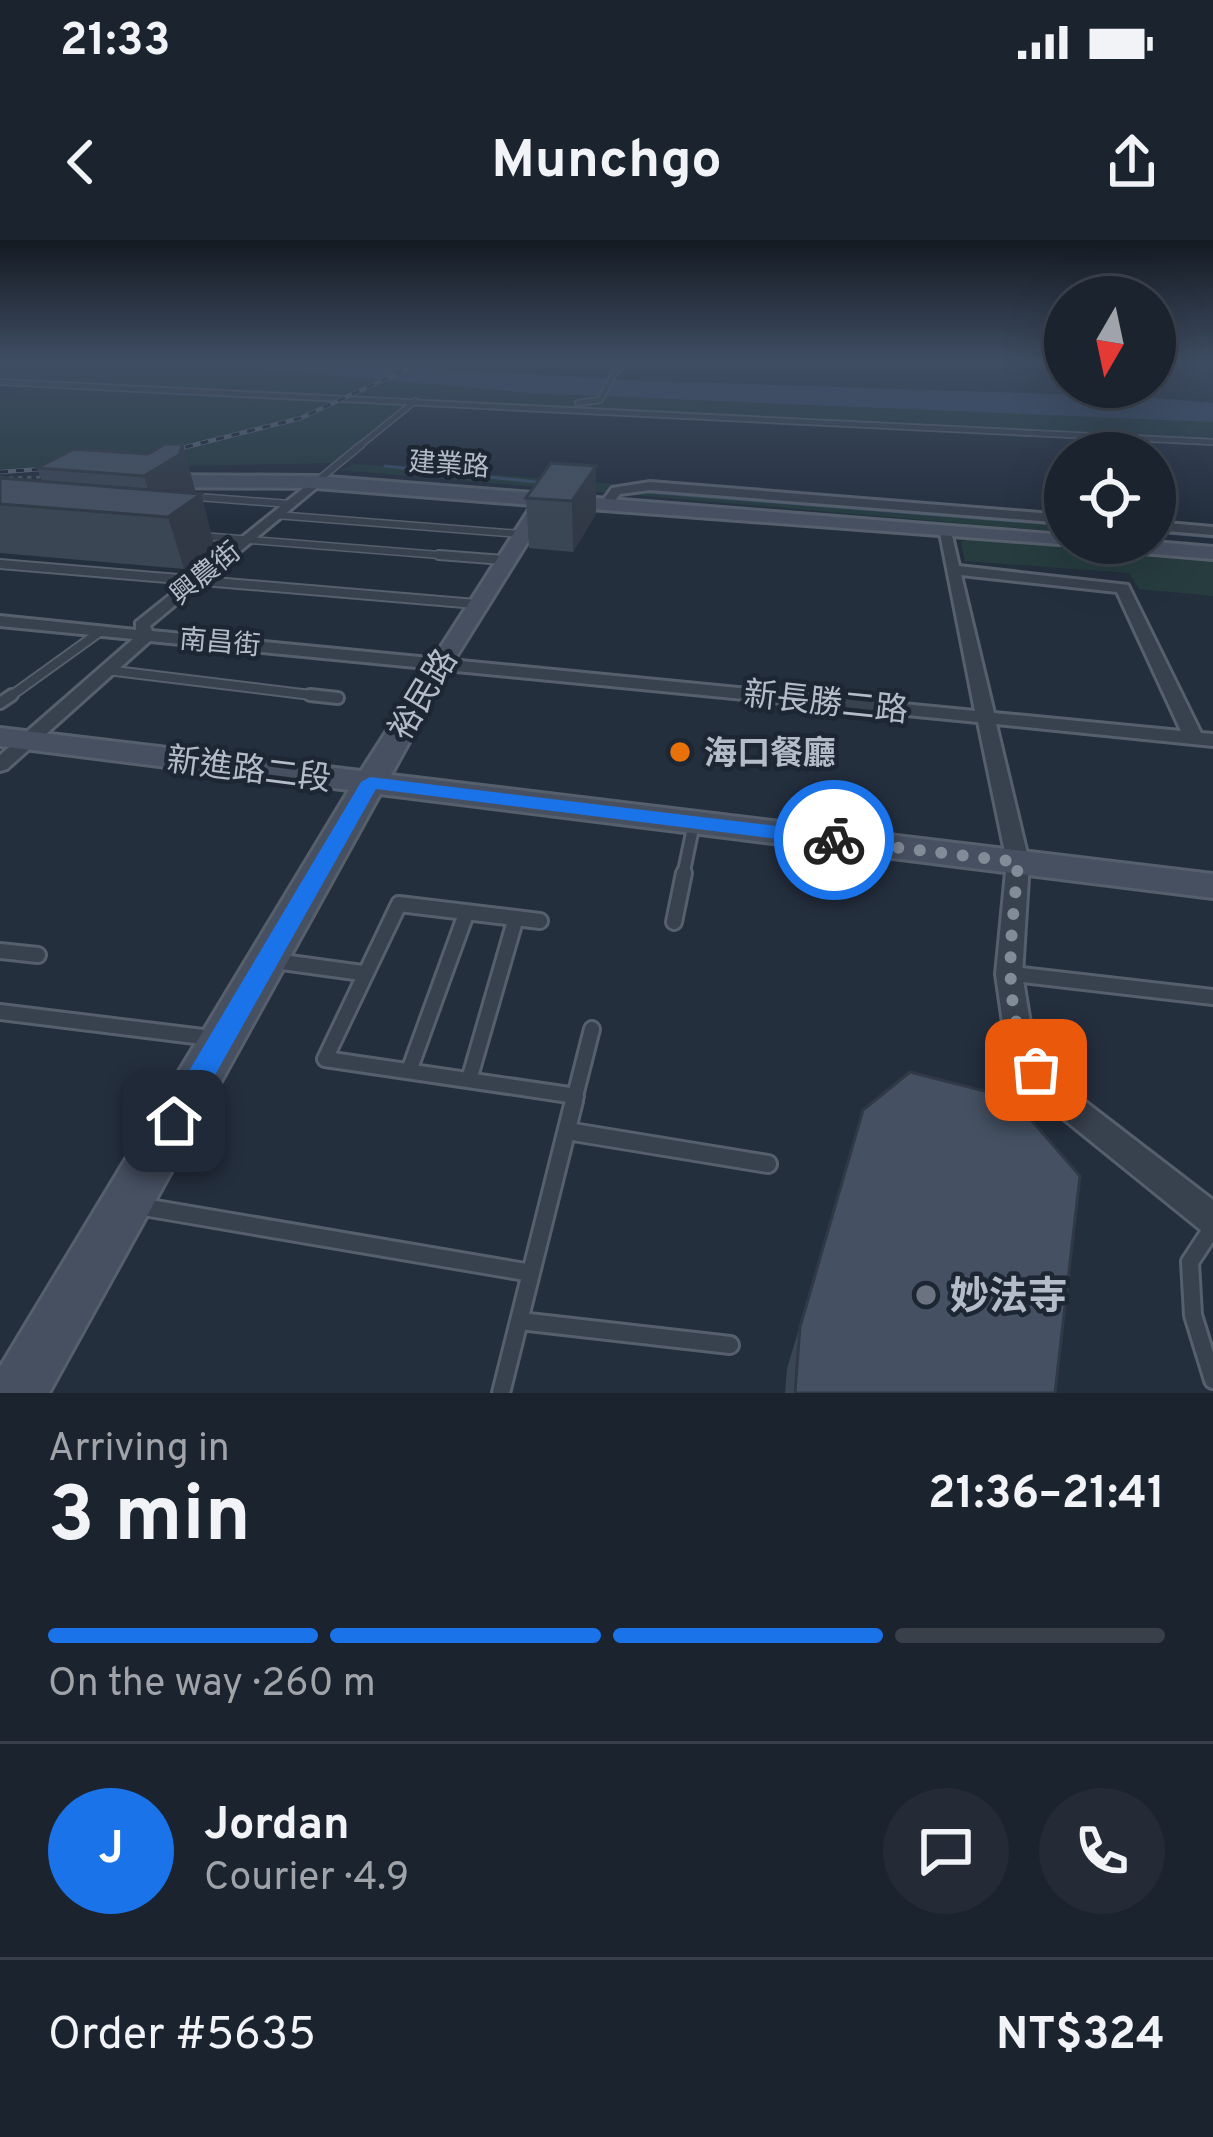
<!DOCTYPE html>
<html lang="en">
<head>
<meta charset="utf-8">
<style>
	:root { --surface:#1b232e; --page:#242b36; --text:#f1f3f6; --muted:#a0a4aa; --line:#39404a; --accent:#1a73e8 }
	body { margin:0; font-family:Overpass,"Noto Sans TC",sans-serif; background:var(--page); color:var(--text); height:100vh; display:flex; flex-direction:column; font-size:45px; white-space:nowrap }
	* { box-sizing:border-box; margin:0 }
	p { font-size:39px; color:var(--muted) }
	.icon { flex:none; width:66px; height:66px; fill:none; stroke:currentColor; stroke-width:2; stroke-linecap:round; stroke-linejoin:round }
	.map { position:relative; height:1153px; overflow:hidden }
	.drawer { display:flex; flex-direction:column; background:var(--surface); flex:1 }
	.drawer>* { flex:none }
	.needle { width:78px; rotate:189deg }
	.buttons { position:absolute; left:1044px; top:36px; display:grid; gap:24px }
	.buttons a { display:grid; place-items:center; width:132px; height:132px; border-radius:50%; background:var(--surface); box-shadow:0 12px 48px #0002,0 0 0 3px var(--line); font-size:60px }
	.pin { position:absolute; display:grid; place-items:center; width:102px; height:102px; color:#fff; margin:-51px; border-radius:24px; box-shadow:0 6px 18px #0006 }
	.courier { position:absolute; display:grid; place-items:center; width:120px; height:120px; margin:-60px; border:9px solid #1a73e8; border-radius:50%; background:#fff; color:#222; box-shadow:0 3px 15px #0007 }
	.summary em { font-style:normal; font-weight:700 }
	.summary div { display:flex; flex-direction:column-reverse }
	.summary { display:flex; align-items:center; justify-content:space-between; height:204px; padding:0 48px }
	h1 { font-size:78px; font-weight:700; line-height:90px }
	.bar { display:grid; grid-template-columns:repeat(4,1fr); gap:18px 12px; align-content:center; height:144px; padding:0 48px }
	.bar i { height:15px; border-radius:9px; background:var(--line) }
	.bar .active { background:var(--accent) }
	.bar p { grid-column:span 4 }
	.line { display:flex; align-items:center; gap:30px; padding:0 48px; border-top:3px solid var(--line) }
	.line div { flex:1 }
	.round { display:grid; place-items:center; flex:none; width:126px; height:126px; border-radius:63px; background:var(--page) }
	.status { display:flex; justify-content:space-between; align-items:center; height:84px; padding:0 60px; background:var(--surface); direction:ltr }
	.status svg { height:33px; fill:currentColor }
	header { display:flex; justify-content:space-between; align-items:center; height:156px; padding:0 48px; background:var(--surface); font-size:54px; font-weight:700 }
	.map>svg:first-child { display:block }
	.green { fill:#263c3f }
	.water { fill:#394c67 }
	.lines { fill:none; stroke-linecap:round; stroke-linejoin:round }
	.stream { stroke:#394c67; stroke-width:3 }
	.lane-far5-casing { stroke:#565f6c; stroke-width:8 }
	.lane-far4-casing { stroke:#565f6c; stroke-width:9 }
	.lane-far3-casing { stroke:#565f6c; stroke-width:12 }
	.lane-far2-casing { stroke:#565f6c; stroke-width:16 }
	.lane-far1-casing { stroke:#565f6c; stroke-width:20 }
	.lane-casing { stroke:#565f6c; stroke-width:22 }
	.street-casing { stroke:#565f6c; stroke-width:6 }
	.secondary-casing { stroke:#565f6c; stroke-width:6 }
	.path { stroke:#44595c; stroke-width:3; stroke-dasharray:4.5 4.5; stroke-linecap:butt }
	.lane-far5 { stroke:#38414e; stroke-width:4.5 }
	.lane-far4 { stroke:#38414e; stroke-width:6 }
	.lane-far3 { stroke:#38414e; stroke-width:8 }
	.lane-far2 { stroke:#38414e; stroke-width:10 }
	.lane-far1 { stroke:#38414e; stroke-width:14 }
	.lane { stroke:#38414e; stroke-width:16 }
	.street { fill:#38414e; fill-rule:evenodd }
	.secondary { fill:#465061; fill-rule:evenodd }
	.rail-casing { stroke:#5a6575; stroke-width:4.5 }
	.rail { stroke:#1d2633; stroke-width:3; stroke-dasharray:8; stroke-linecap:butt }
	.wall { fill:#3b4654 }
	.shaded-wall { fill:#303945 }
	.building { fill:#455162; stroke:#303945; stroke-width:3 }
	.route { fill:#1a73e8 }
	.done { stroke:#828b98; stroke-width:12; stroke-dasharray:0 21.6 }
	.food-dot { fill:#e8710a; stroke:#1d2633; stroke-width:4.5 }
	.worship-dot { fill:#6b7280; stroke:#1d2633; stroke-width:4.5 }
	.labels { text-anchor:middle; stroke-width:9; stroke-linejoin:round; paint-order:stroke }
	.far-street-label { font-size:27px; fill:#b4bcc9; stroke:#1d2633 }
	.street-label { font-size:33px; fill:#b4bcc9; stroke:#1d2633 }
	.poi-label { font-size:33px; font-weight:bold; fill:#b4bcc9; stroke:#1d2633; text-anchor:start }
	.near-poi-label { font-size:39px; font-weight:bold; fill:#b4bcc9; stroke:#1d2633; text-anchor:start }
</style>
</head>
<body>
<div class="status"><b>21:33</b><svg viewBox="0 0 49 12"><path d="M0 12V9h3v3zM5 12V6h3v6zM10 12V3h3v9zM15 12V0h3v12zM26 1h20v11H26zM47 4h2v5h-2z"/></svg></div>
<header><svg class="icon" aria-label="back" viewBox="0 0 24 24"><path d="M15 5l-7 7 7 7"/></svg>Munchgo<svg class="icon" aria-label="share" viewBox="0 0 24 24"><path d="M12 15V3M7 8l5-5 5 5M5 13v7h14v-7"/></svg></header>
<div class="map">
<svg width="1213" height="1153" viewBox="0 0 1213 1153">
	<rect width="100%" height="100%" fill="#242f3e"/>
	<!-- green -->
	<path class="green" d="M 0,121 L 188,121 L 1213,180 L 1213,204 L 384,162 L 401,166 L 337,223 L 0,229 L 0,156 L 31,147 L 0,145 Z
		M 355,224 L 1065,279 L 1065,292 L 340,230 Z
		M 970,299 L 1213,318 L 1213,356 L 1139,349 L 1129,333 L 965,321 L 961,302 Z"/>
	<!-- water -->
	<path class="water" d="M 175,121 L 308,121 L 629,140 L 1143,157 L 1213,163 L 1213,182 L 529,153 Z"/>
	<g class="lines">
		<!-- stream -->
		<path class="stream" d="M 385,226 L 545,243
			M 649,252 L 1065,285
			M 1155,292 L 1213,297"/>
		<defs>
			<path id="lane-far5" d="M 0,142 L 1213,202
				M 578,163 L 600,160 L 616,130 L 633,121
				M 357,208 L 415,161"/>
			<path id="lane-far4" d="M 316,242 L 361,205
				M 198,257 L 290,264
				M 276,275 L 521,294
				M 201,296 L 477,318"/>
			<path id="lane-far3" d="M 439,315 L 504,320
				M 0,324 L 476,364
				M 107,430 L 335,458
				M 8,458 L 101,391"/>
			<path id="lane-far2" d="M 310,455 L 338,458
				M 0,463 L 12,455
				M 683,636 L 694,583"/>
			<path id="lane-far1" d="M 540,681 L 399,664 L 325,819 L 576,856
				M 674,682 L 684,633
				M 0,711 L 38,715
				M 275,721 L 362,733
				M 1014,734 L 1213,757
				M 0,772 L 211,798
				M 409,831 L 466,674
				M 469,840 L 515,681
				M 573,864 L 592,789"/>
			<path id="lane" d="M 567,891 L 768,924
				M 138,966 L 531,1033
				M 1213,987 L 1190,1022 L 1193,1075 L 1213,1140
				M 520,1081 L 730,1105
				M 501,1153 L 574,861"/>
			<path id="street" d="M 316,238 L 322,242 L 320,245 L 150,386 L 152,391 L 975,471 L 939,288 L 951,291 L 959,326 L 1128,345 L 1201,493 L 1213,494 L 1213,506 L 996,484 L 1029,622 L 1022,734 L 1033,801 L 1070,850 L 1213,960 L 1213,995 L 1202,991 L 1050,868 L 1006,804 L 996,734 L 1007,622 L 978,482 L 150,401 L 7,529 L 0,531 L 0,515 L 133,399 L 0,386 L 0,376 L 136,390 L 136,382 ZM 961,335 L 1117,352 L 1181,491 L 994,473 Z
				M 650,242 L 1065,275 L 1065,283 L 650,250 L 620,254 L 611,266 L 601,263 L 612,248 Z
				M 1155,282 L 1213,287 L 1213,295 L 1155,290 Z"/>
			<path id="secondary" d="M 316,236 L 1065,295 L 1065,303 L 1072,305 L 550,266 L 453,422 L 391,535 L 1213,634 L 1213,658 L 380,554 L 49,1153 L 0,1153 L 0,1127 L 349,550 L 0,506 L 0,488 L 361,531 L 532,265 L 316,248 L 152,247 L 143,241 L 152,235 Z
				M 1155,302 L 1213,307 L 1213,319 L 1094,309 L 1083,303 Z"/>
		</defs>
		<!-- lane-far5 casing -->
		<use href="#lane-far5" class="lane-far5-casing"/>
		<!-- lane-far4 casing -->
		<use href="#lane-far4" class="lane-far4-casing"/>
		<!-- lane-far3 casing -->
		<use href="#lane-far3" class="lane-far3-casing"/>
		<!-- lane-far2 casing -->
		<use href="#lane-far2" class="lane-far2-casing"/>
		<!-- lane-far1 casing -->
		<use href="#lane-far1" class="lane-far1-casing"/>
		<!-- lane casing -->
		<use href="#lane" class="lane-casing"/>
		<!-- street casing -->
		<use href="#street" class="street-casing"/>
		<!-- secondary casing -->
		<use href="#secondary" class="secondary-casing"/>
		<!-- path -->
		<path class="path" d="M 0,238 L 42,237"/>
		<!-- lane-far5 -->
		<use href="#lane-far5" class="lane-far5"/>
		<!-- lane-far4 -->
		<use href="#lane-far4" class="lane-far4"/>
		<!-- lane-far3 -->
		<use href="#lane-far3" class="lane-far3"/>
		<!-- lane-far2 -->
		<use href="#lane-far2" class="lane-far2"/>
		<!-- lane-far1 -->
		<use href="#lane-far1" class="lane-far1"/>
		<!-- lane -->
		<use href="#lane" class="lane"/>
		<!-- street -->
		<use href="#street" class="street"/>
		<!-- secondary -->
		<use href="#secondary" class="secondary"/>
		<defs>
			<path id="rail" d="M 154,215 L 301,178 L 424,121
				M 0,232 L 70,227"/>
		</defs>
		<!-- rail casing -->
		<use href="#rail" class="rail-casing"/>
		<!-- rail -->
		<use href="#rail" class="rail"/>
	</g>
	<!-- wall -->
	<path class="wall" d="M 74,209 L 195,250 L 195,254 L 201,254 L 214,305 L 184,329 L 0,313 L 0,238 L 42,241 L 37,228 Z
		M 551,223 L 596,274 L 573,312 L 529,308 L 526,258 Z
		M 863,870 L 1055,1153 L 785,1153 L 787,1129 Z"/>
	<!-- shaded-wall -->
	<path class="shaded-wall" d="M 183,204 L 195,250 L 193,259 L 201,254 L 214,305 L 184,329 L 168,277 L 156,276 L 144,236 Z
		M 596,226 L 596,274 L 573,312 L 572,261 Z"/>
	<!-- building -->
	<path class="building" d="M 165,204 L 183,204 L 179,215 L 144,236 L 37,228 L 74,209 L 148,214 Z
		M 551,223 L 596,226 L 572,261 L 526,258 Z
		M 0,238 L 201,254 L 168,277 L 0,264 Z
		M 910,832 L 1012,858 L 1080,936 L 1055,1153 L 795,1153 L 800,1087 L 863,870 Z"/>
	<!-- sky -->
	<linearGradient id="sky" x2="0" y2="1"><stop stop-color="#141a22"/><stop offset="0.43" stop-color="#3f4d63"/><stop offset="1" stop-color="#3f4d63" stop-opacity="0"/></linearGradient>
	<rect width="1213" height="282" fill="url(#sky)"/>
	<!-- route -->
	<path class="route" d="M 370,537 L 834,593 L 844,600 L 834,606 L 376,549 L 184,890 L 164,890 L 160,881 L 164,873 L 361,542 Z"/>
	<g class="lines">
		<!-- done -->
		<path class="done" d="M 834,600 L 1018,622 C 1013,691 997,768 1036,830"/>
	</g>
	<!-- markers -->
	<circle class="food-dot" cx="680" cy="512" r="12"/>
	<circle class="worship-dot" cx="926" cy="1055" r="12"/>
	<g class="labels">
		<!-- far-street labels -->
		<g class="far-street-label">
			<text transform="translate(449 224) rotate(4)" y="9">建業路</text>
			<text transform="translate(205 333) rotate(-39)" y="9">興農街</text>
			<text transform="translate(220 402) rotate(5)" y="9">南昌街</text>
		</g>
		<!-- street labels -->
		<g class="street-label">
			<text transform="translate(422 454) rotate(-59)" y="12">裕民路</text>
			<text transform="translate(826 461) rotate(6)" y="12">新長勝二路</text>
			<text transform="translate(249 528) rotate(7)" y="12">新進路二段</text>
		</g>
		<!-- poi labels -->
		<g class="poi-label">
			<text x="704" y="524">海口餐廳</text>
		</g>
		<!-- near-poi labels -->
		<g class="near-poi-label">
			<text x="950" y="1069">妙法寺</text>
		</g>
	</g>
</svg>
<div class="buttons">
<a><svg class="needle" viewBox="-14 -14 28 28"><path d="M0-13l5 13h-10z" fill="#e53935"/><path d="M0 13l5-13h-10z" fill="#a0a4aa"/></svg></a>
<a><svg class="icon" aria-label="locate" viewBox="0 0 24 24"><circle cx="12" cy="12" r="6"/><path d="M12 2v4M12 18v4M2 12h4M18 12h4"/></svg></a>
</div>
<div class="pin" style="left:1036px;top:830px;background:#ea580c"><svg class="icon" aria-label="bag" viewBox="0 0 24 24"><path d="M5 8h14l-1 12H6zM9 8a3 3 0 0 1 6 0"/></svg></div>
<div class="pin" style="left:174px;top:881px;background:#1f2937"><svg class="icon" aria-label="home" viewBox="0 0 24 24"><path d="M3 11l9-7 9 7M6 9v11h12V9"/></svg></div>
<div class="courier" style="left:834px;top:600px"><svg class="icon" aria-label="bike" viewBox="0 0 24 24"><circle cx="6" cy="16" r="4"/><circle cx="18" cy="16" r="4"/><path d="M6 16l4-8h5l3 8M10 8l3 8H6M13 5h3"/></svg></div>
</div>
<section class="drawer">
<div class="summary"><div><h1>3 min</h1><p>Arriving in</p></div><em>21:36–21:41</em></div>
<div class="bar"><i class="active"></i><i class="active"></i><i class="active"></i><i></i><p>On the way · 260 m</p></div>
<div class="line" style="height:216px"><b class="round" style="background:var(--accent);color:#fff">J</b><div><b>Jordan</b><p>Courier · 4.9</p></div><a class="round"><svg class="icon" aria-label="chat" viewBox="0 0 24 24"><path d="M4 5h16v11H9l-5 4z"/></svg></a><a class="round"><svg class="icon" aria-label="phone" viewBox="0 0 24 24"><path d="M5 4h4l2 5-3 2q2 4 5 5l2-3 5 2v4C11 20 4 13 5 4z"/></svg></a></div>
<div class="line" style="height:156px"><div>Order #5635</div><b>NT$324</b></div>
</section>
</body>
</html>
